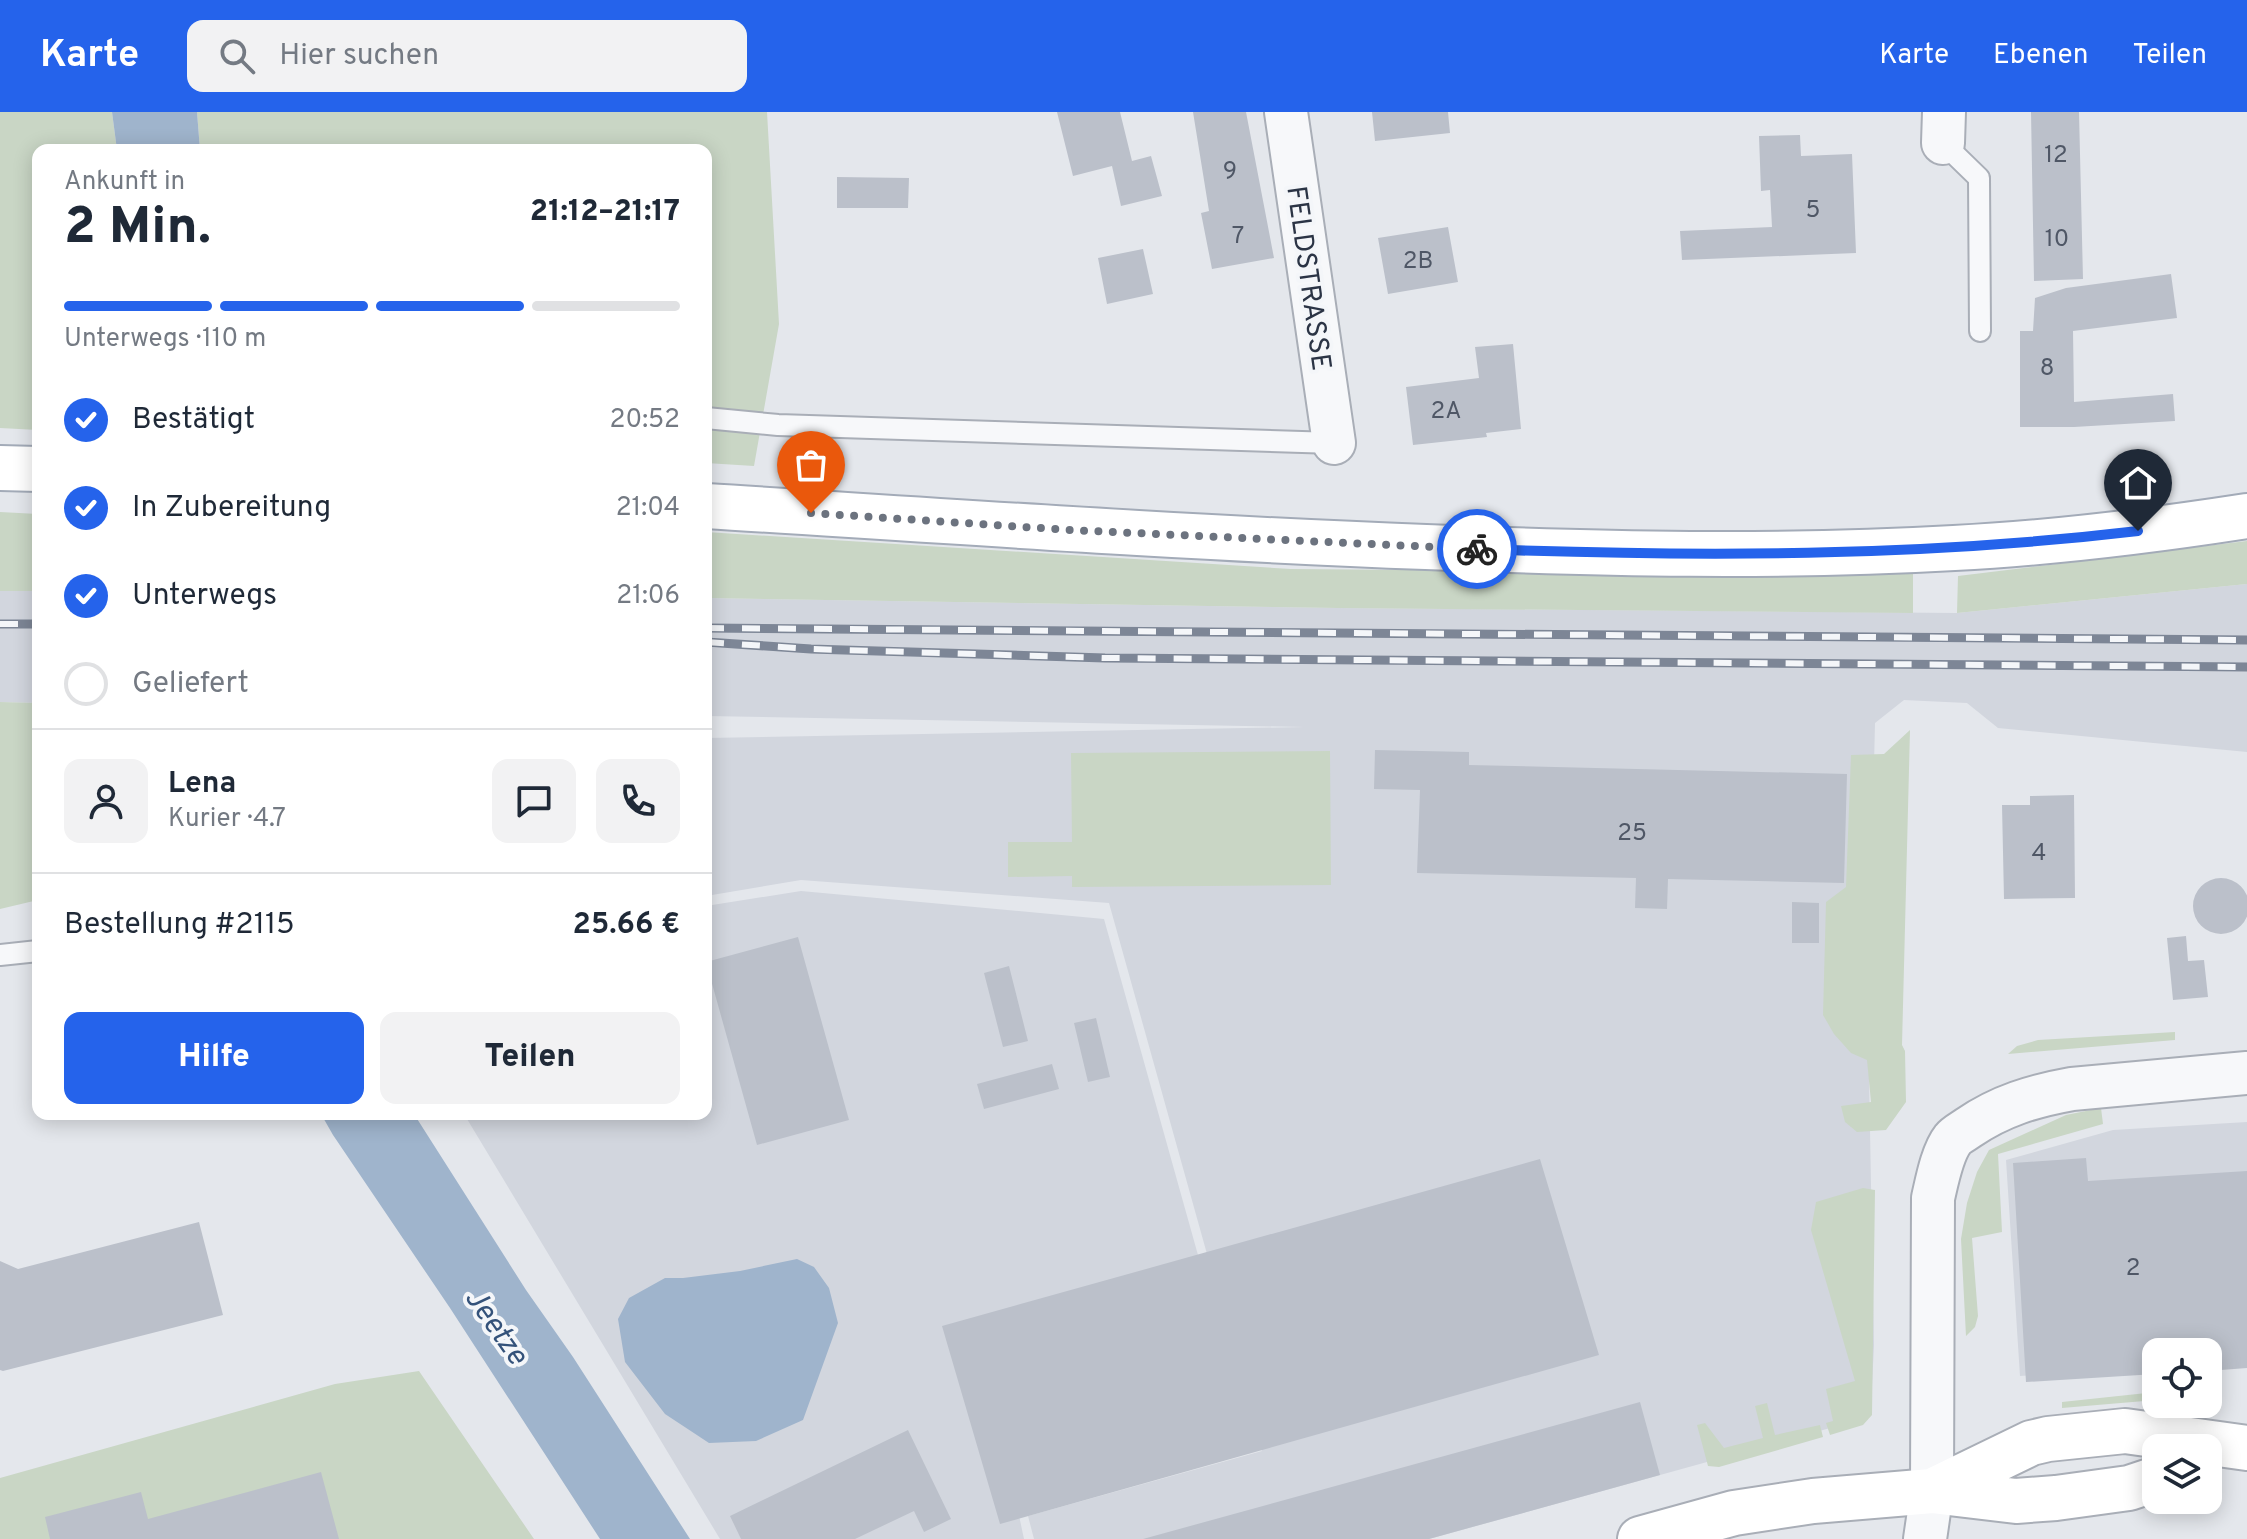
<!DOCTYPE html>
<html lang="de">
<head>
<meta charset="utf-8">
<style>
	:root { --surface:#fff; --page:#f2f2f3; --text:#1f2937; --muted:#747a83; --line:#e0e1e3; --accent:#2563eb }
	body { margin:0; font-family:Overpass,sans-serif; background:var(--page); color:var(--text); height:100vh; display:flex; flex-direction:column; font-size:30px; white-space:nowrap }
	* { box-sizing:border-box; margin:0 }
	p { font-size:26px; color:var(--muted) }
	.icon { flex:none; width:44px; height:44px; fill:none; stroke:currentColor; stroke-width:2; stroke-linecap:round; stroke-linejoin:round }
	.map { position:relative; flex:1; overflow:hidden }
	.drawer { position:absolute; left:32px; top:32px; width:680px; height:976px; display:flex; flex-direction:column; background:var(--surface); border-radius:16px; box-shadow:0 4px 20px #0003 }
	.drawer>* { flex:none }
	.tools { position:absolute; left:2142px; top:1226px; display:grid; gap:16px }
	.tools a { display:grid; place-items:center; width:80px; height:80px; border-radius:16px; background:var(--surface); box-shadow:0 4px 20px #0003; font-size:40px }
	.pin { position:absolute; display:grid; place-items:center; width:68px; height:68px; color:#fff; margin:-82px -34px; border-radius:50% 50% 50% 0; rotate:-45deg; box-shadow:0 0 8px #0007 }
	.pin .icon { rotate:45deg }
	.courier { position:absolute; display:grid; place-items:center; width:80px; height:80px; margin:-40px; border:6px solid #2563eb; border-radius:50%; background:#fff; color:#222; box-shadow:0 2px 10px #0007 }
	.head em { font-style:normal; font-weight:800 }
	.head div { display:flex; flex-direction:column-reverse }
	.head { display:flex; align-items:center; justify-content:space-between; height:136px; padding:0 32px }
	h1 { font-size:52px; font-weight:800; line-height:60px }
	.bar { display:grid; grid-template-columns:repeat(4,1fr); gap:12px 8px; align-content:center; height:96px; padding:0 32px }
	.bar i { height:10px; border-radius:6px; background:var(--line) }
	.bar .current { background:var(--accent) }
	.bar p { grid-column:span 4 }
	.line { display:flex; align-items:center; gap:20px; padding:0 32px; border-top:2px solid var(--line) }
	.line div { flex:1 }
	.round { display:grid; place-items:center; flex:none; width:84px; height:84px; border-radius:16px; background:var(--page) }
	ol { padding:0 32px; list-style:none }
	li { display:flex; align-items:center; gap:24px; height:88px }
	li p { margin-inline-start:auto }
	li .icon { padding:8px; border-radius:50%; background:var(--accent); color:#fff; stroke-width:4 }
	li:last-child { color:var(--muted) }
	li i { width:44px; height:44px; border:4px solid var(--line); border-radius:50% }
	.button { display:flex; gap:16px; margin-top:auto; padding:16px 32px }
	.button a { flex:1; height:92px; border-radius:16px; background:var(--accent); color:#fff; font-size:32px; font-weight:800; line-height:92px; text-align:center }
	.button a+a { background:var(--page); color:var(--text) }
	header { display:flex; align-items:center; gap:48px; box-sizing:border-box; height:112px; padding:0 40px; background:var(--accent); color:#fff }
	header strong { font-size:38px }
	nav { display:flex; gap:44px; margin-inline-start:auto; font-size:28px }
	.search { width:560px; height:72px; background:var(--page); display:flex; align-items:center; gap:20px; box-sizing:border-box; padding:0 28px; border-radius:16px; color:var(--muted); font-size:30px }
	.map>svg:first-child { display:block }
	.built { fill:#d2d6de }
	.green { fill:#c9d6c5 }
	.water { fill:#9fb4cc }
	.building { fill:#bbc0ca }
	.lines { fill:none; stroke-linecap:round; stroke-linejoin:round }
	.service-casing { stroke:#a9aeb7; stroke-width:24 }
	.minor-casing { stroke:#a9aeb7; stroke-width:46 }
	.secondary-casing { stroke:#a9aeb7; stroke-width:48 }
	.primary-casing { stroke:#a3abb8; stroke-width:48 }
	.service { stroke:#f7f8fa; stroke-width:20 }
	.minor { stroke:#f7f8fa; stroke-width:42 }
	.secondary { stroke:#fff; stroke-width:44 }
	.primary { stroke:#fff; stroke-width:44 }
	.rail-casing { stroke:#7d8696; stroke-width:9 }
	.rail { stroke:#f4f6f9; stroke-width:6; stroke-dasharray:18; stroke-linecap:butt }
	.done { stroke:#6c737f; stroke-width:8; stroke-dasharray:0 14.4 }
	.route { stroke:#2563eb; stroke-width:10 }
	.labels { text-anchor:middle; stroke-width:8; stroke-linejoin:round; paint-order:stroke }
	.number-label { font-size:24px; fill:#4f5766 }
	.street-label { font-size:28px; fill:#2b3445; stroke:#f4f6f9 }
	.water-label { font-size:30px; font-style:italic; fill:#34527a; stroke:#f4f6f9 }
</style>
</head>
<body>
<header>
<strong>Karte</strong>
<div class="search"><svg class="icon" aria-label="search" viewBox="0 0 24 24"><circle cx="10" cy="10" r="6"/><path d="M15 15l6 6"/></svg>Hier suchen</div>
<nav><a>Karte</a><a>Ebenen</a><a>Teilen</a></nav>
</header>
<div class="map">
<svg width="2247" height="1427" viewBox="0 0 2247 1427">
	<rect width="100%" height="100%" fill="#e4e7ec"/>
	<!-- built -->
	<path class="built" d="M 2247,472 L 2247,640 L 1998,616 L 1967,591 L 1904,588 L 1875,611 L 1868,911 L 1874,1233 L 1871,1294 L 1859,1308 L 1429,1427 L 1034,1427 L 1028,1404 L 1262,1339 L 1109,791 L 801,768 L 706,784 L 706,626 L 1305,615 L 706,604 L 706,486 L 1338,496 L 1957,501 Z
		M 0,479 L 38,479 L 38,591 L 0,590 Z
		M 801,779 L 1104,807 L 1250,1329 L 1017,1394 L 1024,1427 L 720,1427 L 464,1002 L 706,1002 L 706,794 Z
		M 2247,1010 L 2247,1249 L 2208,1240 L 2156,1240 L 2156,1255 L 2020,1264 L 2006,1048 L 2113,1018 Z"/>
	<!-- green -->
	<path class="green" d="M 0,0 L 112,0 L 117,38 L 38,38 L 38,318 L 0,316 Z
		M 197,0 L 767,0 L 779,212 L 754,354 L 706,351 L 706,38 L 200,38 Z
		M 0,400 L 38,402 L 38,479 L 0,479 Z
		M 706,420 L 1291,457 L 1913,462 L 1913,501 L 1338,496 L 706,486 Z
		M 2247,429 L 2247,472 L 1957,501 L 1958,464 Z
		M 0,590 L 38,591 L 38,788 L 0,797 Z
		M 1910,618 L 1902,933 L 1905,939 L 1906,990 L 1886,1018 L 1857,1020 L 1845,1010 L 1841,994 L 1871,990 L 1867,948 L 1851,941 L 1834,922 L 1823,903 L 1826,790 L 1846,775 L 1851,643 L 1884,642 Z
		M 1330,639 L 1331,773 L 1072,775 L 1072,764 L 1008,765 L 1008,730 L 1072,730 L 1071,641 Z
		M 2175,920 L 2175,928 L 2008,942 L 2017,934 L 2038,928 Z
		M 2101,996 L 2103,1012 L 1998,1042 L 2002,1120 L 1972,1126 L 1978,1204 L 1975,1215 L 1966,1224 L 1961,1127 L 1967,1091 L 1977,1060 L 1989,1038 L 2066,1003 Z
		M 1863,1076 L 1875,1078 L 1872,1303 L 1863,1313 L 1830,1323 L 1826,1311 L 1833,1309 L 1826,1277 L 1855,1269 L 1811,1118 L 1816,1090 Z
		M 419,1259 L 534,1427 L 0,1427 L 0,1366 L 335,1272 Z
		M 2156,1280 L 2156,1288 L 2062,1296 L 2062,1290 Z
		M 1767,1291 L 1775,1323 L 1820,1313 L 1823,1325 L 1719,1355 L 1708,1354 L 1697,1313 L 1705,1311 L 1724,1336 L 1763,1326 L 1755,1294 Z"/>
	<!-- water -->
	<path class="water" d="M 112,0 L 197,0 L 200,38 L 117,38 Z
		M 321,1002 L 414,1002 L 526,1178 L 573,1245 L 690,1427 L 600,1427 L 450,1196 L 333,1023 Z
		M 797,1147 L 814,1155 L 829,1176 L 838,1211 L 803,1308 L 756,1329 L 709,1331 L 665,1302 L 625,1250 L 618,1207 L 629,1186 L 665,1166 L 683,1166 L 740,1159 Z"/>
	<!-- building -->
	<path class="building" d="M 1057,0 L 1120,0 L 1132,49 L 1151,44 L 1162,84 L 1121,94 L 1112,54 L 1073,64 Z
		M 1193,0 L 1246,0 L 1274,146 L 1212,157 L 1201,101 L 1209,99 Z
		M 1372,0 L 1448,0 L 1450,21 L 1375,29 Z
		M 2031,0 L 2079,0 L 2083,167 L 2034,169 Z
		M 1800,23 L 1801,44 L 1852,42 L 1856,141 L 1682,148 L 1680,119 L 1772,115 L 1770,78 L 1761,79 L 1759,24 Z
		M 837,65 L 909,66 L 908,96 L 837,96 Z
		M 1448,115 L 1458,170 L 1388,182 L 1378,126 Z
		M 1143,137 L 1153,182 L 1107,192 L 1098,146 Z
		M 2171,162 L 2177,206 L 2073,219 L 2074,290 L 2173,282 L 2175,309 L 2074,315 L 2020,315 L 2020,219 L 2033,219 L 2035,186 L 2066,176 Z
		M 1513,232 L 1521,317 L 1486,321 L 1487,325 L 1413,333 L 1406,275 L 1479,266 L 1475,235 Z
		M 1375,638 L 1469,640 L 1469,653 L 1847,662 L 1844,771 L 1668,767 L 1667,797 L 1635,796 L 1636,766 L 1417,761 L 1420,678 L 1374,677 Z
		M 2074,683 L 2075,786 L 2004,787 L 2002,693 L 2030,693 L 2030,684 Z
		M2193 794a28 28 0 1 1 56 0a28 28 0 1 1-56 0Z
		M 1792,790 L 1819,791 L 1819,831 L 1792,831 Z
		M 2186,824 L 2188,849 L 2204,848 L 2208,885 L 2173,888 L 2167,826 Z
		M 798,825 L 849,1008 L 757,1033 L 706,850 Z
		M 1009,854 L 1028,929 L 1003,935 L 984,861 Z
		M 1096,906 L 1110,965 L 1088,970 L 1074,911 Z
		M 1052,952 L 1059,977 L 984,997 L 977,972 Z
		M 2086,1046 L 2088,1069 L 2247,1059 L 2247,1256 L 2208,1259 L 2208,1240 L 2156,1240 L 2156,1262 L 2026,1270 L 2013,1051 Z
		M 1540,1047 L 1599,1243 L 1000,1412 L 942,1214 Z
		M 199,1110 L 223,1203 L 3,1259 L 0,1258 L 0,1149 L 18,1157 Z
		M 1640,1290 L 1660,1363 L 1429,1427 L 1143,1427 Z
		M 908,1318 L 951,1407 L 924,1420 L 914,1399 L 855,1427 L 741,1427 L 730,1404 Z
		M 321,1360 L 339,1427 L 50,1427 L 45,1405 L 141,1380 L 148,1407 Z"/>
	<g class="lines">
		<defs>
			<path id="service" d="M 1943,31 L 1979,66 L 1980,219
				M 706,306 L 778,313 L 1334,331
				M 0,843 L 38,839"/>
			<path id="minor" d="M 1286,0 L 1334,331
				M 1943,31 L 1944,0
				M 1925,1427 L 1932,1379 L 1933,1086 C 1937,1069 1942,1041 1953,1027 C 1956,1023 1964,1019 1968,1016 C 2000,994 2033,984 2072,977 L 2247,961"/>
			<path id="secondary" d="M 1932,1379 L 2031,1331 L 2048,1327 L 2125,1319 L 2247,1336
				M 1640,1427 L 1734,1401 L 1813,1389 L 1932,1379 L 2016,1389 L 2056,1386 L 2129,1376 L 2156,1367"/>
			<path id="primary" d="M 0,356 L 38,357
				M 706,394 C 946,409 1186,426 1426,435 C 1602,442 1778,446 1954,436 C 2052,431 2150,419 2247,404"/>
		</defs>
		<!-- service casing -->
		<use href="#service" class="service-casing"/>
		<!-- minor casing -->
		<use href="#minor" class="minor-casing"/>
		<!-- secondary casing -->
		<use href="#secondary" class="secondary-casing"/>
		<!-- primary casing -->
		<use href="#primary" class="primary-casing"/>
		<!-- service -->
		<use href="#service" class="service"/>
		<!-- minor -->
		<use href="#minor" class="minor"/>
		<!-- secondary -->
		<use href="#secondary" class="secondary"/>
		<!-- primary -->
		<use href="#primary" class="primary"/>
		<defs>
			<path id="rail" d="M 0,512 L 38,512
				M 706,516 L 2247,528
				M 706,530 L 811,537 L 1105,546 L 2247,555"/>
		</defs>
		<!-- rail casing -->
		<use href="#rail" class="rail-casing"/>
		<!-- rail -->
		<use href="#rail" class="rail"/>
	</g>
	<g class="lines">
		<!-- done -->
		<path class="done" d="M 811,401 L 1070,418 L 1477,437"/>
		<!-- route -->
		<path class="route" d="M 1477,437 C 1698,445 1918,445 2138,419"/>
	</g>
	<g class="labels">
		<!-- number labels -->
		<g class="number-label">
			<text x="2056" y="50">12</text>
			<text x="1230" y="66">9</text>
			<text x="1813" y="105">5</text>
			<text x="1238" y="131">7</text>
			<text x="2057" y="134">10</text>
			<text x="1418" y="156">2B</text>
			<text x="2047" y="263">8</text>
			<text x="1446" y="306">2A</text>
			<text x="1632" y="728">25</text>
			<text x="2039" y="748">4</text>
			<text x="2133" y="1163">2</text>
		</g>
		<!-- street labels -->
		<g class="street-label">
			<text transform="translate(1310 166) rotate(82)" y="10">FELDSTRASSE</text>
		</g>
		<!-- water labels -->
		<g class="water-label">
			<text transform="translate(497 1214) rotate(55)" y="10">Jeetze</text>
		</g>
	</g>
</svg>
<div class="tools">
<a><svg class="icon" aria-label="locate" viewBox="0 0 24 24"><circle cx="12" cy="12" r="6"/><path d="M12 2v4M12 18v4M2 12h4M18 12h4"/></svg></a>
<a><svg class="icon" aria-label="layers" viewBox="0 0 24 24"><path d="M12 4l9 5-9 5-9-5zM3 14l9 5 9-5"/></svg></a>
</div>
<div class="pin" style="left:811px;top:401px;background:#ea580c"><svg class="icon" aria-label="bag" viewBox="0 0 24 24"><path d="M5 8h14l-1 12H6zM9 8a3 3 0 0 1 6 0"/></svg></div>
<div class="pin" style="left:2138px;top:419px;background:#1f2937"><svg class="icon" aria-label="home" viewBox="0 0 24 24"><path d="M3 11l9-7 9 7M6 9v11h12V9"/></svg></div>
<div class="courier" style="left:1477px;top:437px"><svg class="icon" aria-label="bike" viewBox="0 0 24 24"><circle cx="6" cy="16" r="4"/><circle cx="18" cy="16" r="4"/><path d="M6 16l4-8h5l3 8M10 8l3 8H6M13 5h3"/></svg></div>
<section class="drawer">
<div class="head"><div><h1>2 Min.</h1><p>Ankunft in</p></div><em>21:12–21:17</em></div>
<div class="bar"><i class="current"></i><i class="current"></i><i class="current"></i><i></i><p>Unterwegs · 110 m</p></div>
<ol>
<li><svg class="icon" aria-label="check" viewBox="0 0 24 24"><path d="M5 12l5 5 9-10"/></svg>Bestätigt<p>20:52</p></li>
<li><svg class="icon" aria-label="check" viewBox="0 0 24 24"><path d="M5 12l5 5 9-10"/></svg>In Zubereitung<p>21:04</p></li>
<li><svg class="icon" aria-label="check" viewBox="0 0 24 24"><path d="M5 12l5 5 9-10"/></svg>Unterwegs<p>21:06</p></li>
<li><i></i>Geliefert</li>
</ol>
<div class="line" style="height:144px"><a class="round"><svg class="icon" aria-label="person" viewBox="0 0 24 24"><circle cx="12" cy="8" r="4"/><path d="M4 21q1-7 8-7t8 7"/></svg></a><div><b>Lena</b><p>Kurier · 4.7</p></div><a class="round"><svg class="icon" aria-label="chat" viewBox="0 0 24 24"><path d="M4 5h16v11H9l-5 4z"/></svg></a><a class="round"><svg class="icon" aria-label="phone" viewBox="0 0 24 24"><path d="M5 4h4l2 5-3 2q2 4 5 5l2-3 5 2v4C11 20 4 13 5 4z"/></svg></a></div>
<div class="line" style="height:104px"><div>Bestellung #2115</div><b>25.66 €</b></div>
<div class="button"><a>Hilfe</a><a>Teilen</a></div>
</section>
</div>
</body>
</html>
